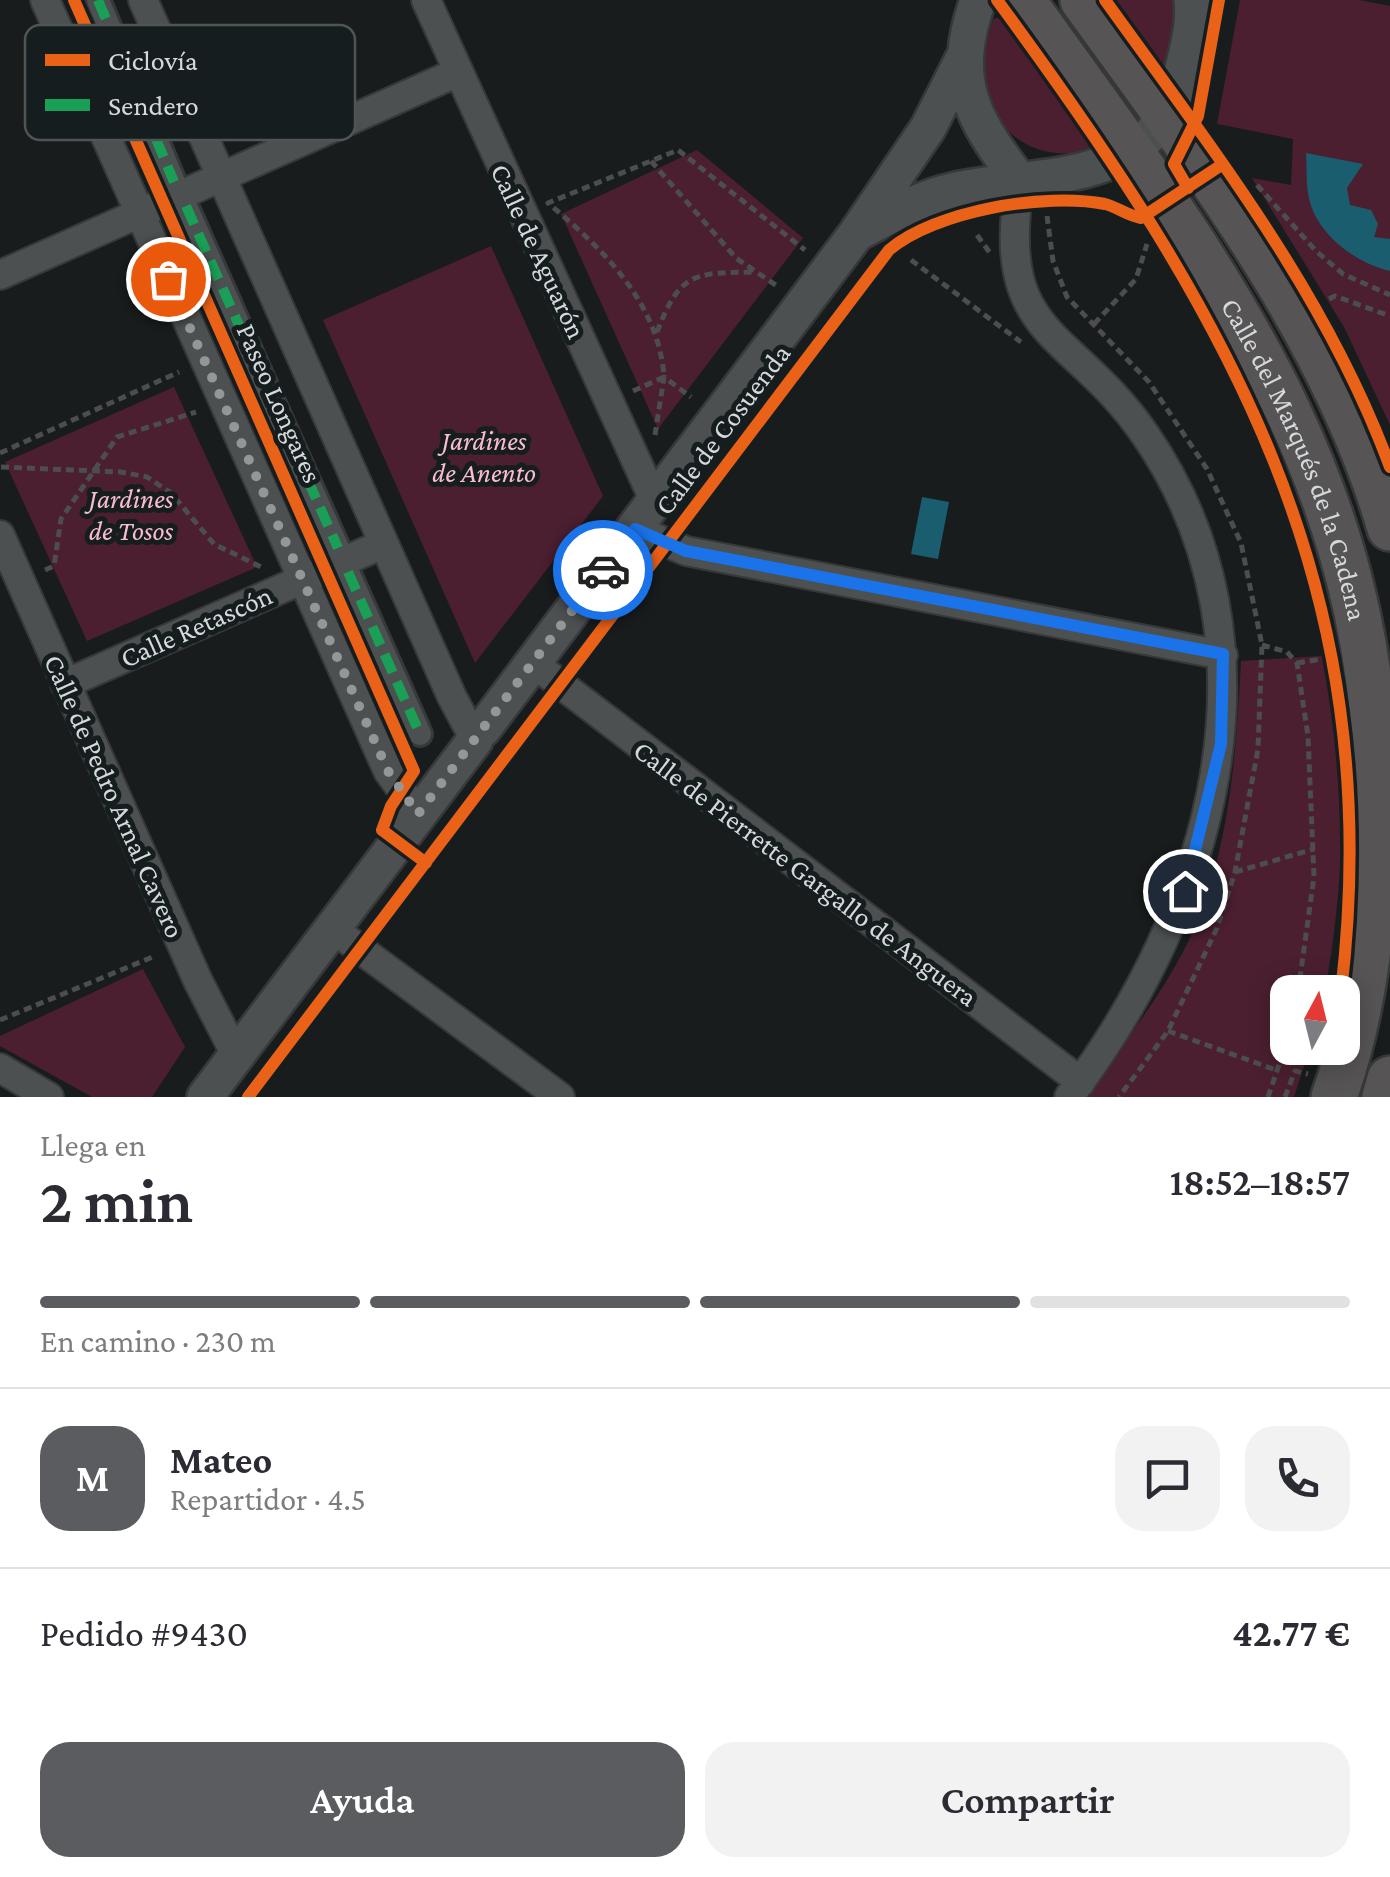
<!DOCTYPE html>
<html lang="es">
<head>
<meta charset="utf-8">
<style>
	:root { --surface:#fff; --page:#f2f2f3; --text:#2b2b33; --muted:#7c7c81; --line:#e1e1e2; --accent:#5a5c60 }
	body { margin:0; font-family:"Crimson Pro",serif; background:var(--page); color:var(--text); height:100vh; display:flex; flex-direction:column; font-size:38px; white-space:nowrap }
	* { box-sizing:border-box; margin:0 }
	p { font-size:32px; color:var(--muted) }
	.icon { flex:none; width:55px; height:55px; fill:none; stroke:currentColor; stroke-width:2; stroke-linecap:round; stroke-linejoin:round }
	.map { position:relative; height:1097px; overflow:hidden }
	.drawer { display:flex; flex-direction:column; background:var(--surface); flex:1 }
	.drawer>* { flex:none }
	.needle { width:65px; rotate:7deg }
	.tools { position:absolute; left:1270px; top:975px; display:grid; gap:20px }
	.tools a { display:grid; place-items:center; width:90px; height:90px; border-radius:20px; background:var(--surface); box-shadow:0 5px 25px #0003; font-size:50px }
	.pin { position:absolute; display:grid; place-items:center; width:85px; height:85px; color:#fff; margin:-42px; border:5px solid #fff; border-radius:50%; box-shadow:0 2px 10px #0007 }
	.courier { position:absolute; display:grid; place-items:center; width:100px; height:100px; margin:-50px; border:8px solid #1a73e8; border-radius:50%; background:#fff; color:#222; box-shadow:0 2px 12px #0007 }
	.overview em { font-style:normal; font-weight:600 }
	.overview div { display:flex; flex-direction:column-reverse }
	.overview { display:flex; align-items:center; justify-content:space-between; height:170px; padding:0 40px }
	h1 { font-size:65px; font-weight:600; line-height:75px }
	.bar { display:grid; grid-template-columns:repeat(4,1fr); gap:15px 10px; align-content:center; height:120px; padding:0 40px }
	.bar i { height:12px; border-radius:8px; background:var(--line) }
	.bar .current { background:var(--accent) }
	.bar p { grid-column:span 4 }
	.line { display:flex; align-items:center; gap:25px; padding:0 40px; border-top:2px solid var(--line) }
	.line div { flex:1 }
	.round { display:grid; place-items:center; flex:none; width:105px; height:105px; border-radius:30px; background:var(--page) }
	.cta { display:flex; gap:20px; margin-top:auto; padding:20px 40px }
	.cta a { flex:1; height:115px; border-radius:30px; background:var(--accent); color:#fff; font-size:40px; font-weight:600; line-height:115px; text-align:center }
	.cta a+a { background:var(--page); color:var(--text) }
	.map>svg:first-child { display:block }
	.green { fill:#4b1f30 }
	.water { fill:#1a5d6f }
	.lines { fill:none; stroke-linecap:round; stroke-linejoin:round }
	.pedestrian-casing { stroke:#363839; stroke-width:28 }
	.minor-casing { stroke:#363839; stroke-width:32 }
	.tertiary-casing { stroke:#363839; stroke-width:40 }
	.primary-casing { stroke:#363839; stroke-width:50 }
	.path { stroke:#4b4d4e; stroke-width:5; stroke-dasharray:8 5; stroke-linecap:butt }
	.pedestrian { stroke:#4c5051; stroke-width:22 }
	.minor { stroke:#4c5051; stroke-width:28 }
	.tertiary { stroke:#4c5051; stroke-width:35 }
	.primary { stroke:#575456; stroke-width:45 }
	.quiet { stroke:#1a9f57; stroke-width:10; stroke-dasharray:20 10; stroke-linecap:butt }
	.cycleway-casing { stroke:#161d1f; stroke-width:19 }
	.cycleway { stroke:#ea6118; stroke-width:12 }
	.done { stroke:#939798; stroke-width:10; stroke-dasharray:0 18 }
	.route { stroke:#1a73e8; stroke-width:12 }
	.labels { text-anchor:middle; stroke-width:10; stroke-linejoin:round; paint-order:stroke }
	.street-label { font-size:28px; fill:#d5d9db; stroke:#161d1f }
	.park-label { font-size:28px; font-style:italic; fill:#fabccf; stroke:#161d1f }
	.key { fill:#161d1f; stroke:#4f5557; stroke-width:2.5 }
	.key-label { font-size:28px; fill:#d5d9db }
</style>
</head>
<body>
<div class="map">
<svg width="1390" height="1097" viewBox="0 0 1390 1097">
	<rect width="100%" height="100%" fill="#181c1d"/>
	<!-- green -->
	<path class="green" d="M 1115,0 L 1180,0 L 1174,46 L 1164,68 Z
		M 1240,0 L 1359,0 L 1390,6 L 1390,425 L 1344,327 L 1252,178 L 1291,185 L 1293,139 L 1217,124 Z
		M 1000,17 L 1094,142 L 1093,148 C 1038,168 986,130 983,73 C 983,55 988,37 993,19 Z
		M 697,150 L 803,238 L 658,429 L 561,214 Z
		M 491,246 L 603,496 L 475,663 L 323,320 Z
		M 174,387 L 257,567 L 87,641 L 5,462 Z
		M 1334,655 C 1348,771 1345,878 1325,992 L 1288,992 L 1288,1048 L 1310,1048 L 1294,1097 L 1084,1097 C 1119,1050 1156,1003 1183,952 C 1229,864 1236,758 1241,661 Z
		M 143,969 L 185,1047 L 152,1097 L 92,1097 L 0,1046 L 0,1036 Z"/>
	<!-- water -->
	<path class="water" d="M 1306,153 L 1363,164 L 1347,188 L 1350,205 L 1371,210 L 1378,224 L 1374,237 L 1390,239 L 1390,271 C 1355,263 1313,232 1308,193 C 1306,180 1307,166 1306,153 Z
		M 922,497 L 949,502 L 938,559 L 911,554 Z"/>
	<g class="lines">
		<defs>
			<path id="pedestrian" d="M 98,0 L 174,182
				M 186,206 L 338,548
				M 348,572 L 420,734"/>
			<path id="minor" d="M 45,0 L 388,771 L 419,814
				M 143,0 L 452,697 L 475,740 L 483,729
				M 426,0 L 655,502
				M 1020,181 C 993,341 1073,328 1146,436 C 1289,645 1212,909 1069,1097
				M 0,275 L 456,73
				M 635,529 L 686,551 L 1223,655
				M 0,535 L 198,981 L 236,1055
				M 533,663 L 1081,1082
				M 65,684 L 383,544
				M 333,929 L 560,1097
				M 0,1068 L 49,1097"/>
			<path id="tertiary" d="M 978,0 C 950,80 971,118 1020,181
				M 861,231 C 890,216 920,198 952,191 C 1043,170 1151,191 1181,76 C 1187,51 1195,25 1192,0
				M 483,729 L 856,234 L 928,128 L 963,59
				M 205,1097 L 475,740"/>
			<g id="primary">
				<path id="s1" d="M 1022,0 C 1219,273 1390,488 1376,844 C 1373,930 1363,1016 1334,1097"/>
				<path d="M 1083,0 C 1200,162 1334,333 1390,528"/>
				<path d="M 1385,1097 L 1390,1079"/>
			</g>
		</defs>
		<!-- pedestrian casing -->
		<use href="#pedestrian" class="pedestrian-casing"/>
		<!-- minor casing -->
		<use href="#minor" class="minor-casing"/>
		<!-- tertiary casing -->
		<use href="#tertiary" class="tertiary-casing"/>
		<!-- primary casing -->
		<use href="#primary" class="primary-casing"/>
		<!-- path -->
		<path class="path" d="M 651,161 L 736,258 L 777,286
			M 1257,185 L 1316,251 L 1343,274 L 1390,295
			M 1047,216 L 1053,261 L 1067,297 L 1149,382 L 1207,469 L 1241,543 L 1262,645 L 1258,749 L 1235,872 L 1217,928 L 1168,1031 L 1119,1097
			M 977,235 L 990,253
			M 911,260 L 1021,342
			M 1329,299 L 1335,296 L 1390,316
			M 1094,324 L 1136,279 L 1147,244
			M 657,332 C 680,273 692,273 753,272
			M 633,391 L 664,377 C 659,303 602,248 548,203 L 678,150 L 805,250
			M 655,435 L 664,377 L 691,397
			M 0,453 L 179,372
			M 1,467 L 121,472 L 147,477 L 171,493 L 214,544 L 261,567
			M 45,570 L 54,566 L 61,519 L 117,437 L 196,412
			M 1262,645 L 1287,652 L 1297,663 L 1308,736 L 1314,877 L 1298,992
			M 1297,663 L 1328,658
			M 1235,872 L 1314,849
			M 0,1020 L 155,956
			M 1168,1031 L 1276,1070
			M 1268,1097 L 1288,1038
			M 1285,1097 L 1295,1071 L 1308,1074"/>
		<!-- pedestrian -->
		<use href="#pedestrian" class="pedestrian"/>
		<!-- minor -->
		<use href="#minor" class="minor"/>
		<!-- tertiary -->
		<use href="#tertiary" class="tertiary"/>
		<!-- primary -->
		<use href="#primary" class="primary"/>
		<!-- quiet -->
		<path class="quiet" d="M 98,0 L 174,182
			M 186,206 L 338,548
			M 348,572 L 420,734"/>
		<defs>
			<path id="cycleway" d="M 74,0 L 414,771 L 391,806 L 382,830 L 426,863
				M 997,0 C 1225,310 1390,584 1341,992
				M 1105,0 C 1212,149 1326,293 1390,467
				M 1188,188 L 1174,164 L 1198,116 L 1219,0
				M 248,1097 L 889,250 C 935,211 1045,192 1105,204 C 1117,207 1128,216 1141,218 L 1223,164"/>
		</defs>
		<!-- cycleway casing -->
		<use href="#cycleway" class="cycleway-casing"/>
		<!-- cycleway -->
		<use href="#cycleway" class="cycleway"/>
	</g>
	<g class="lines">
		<!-- done -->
		<path class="done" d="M 168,279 L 388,771 L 418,814 L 603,570"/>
		<!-- route -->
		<path class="route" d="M 603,570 L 635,529 L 686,551 L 1223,654 L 1221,744 L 1185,891"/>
	</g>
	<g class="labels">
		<!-- street labels -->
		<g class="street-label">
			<text transform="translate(539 251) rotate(65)" y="10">Calle de Aguarón</text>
			<text transform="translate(280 403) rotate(66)" y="10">Paseo Longares</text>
			<text transform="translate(722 429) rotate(-53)" y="10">Calle de Cosuenda</text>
			<text dy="10" stroke="none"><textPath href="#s1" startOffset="538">Calle del Marqués de la Cadena</textPath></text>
			<text transform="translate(196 626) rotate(-24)" y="10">Calle Retascón</text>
			<text transform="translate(115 796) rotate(66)" y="10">Calle de Pedro Arnal Cavero</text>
			<text transform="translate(806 873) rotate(37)" y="10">Calle de Pierrette Gargallo de Anguera</text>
		</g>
		<!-- park labels -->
		<g class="park-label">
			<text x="484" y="450">Jardines<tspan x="484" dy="32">de Anento</tspan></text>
			<text x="131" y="508">Jardines<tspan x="131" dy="32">de Tosos</tspan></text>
		</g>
	</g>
	<!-- legend -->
	<rect x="25" y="25" width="330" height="115" rx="15" class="key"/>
	<rect x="45" y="54" width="45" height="12" fill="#ea6118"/>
	<rect x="45" y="99" width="45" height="12" fill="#1a9f57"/>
	<g class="key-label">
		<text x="108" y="70">Ciclovía</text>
		<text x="108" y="115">Sendero</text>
	</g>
</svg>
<div class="tools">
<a><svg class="needle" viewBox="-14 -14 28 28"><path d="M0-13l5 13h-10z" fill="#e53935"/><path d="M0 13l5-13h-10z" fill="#7c7c81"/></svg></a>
</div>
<div class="pin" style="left:168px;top:279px;background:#ea580c"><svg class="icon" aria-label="bag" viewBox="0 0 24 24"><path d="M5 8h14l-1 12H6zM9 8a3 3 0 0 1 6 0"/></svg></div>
<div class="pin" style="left:1185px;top:891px;background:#1f2937"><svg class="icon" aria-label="home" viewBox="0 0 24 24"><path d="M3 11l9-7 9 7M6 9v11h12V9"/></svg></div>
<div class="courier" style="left:603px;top:570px"><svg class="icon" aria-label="car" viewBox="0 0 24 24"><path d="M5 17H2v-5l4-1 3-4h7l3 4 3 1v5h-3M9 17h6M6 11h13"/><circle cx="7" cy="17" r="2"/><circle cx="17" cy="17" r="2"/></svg></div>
</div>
<section class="drawer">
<div class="overview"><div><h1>2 min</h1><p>Llega en</p></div><em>18:52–18:57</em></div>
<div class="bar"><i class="current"></i><i class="current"></i><i class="current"></i><i></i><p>En camino · 230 m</p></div>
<div class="line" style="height:180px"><b class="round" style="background:var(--accent);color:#fff">M</b><div><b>Mateo</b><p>Repartidor · 4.5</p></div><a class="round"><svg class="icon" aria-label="chat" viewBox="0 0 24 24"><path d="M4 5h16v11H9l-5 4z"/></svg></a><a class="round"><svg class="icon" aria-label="phone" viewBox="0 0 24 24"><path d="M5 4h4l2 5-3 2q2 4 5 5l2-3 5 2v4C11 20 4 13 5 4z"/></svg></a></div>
<div class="line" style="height:130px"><div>Pedido #9430</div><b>42.77 €</b></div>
<div class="cta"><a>Ayuda</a><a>Compartir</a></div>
</section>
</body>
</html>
